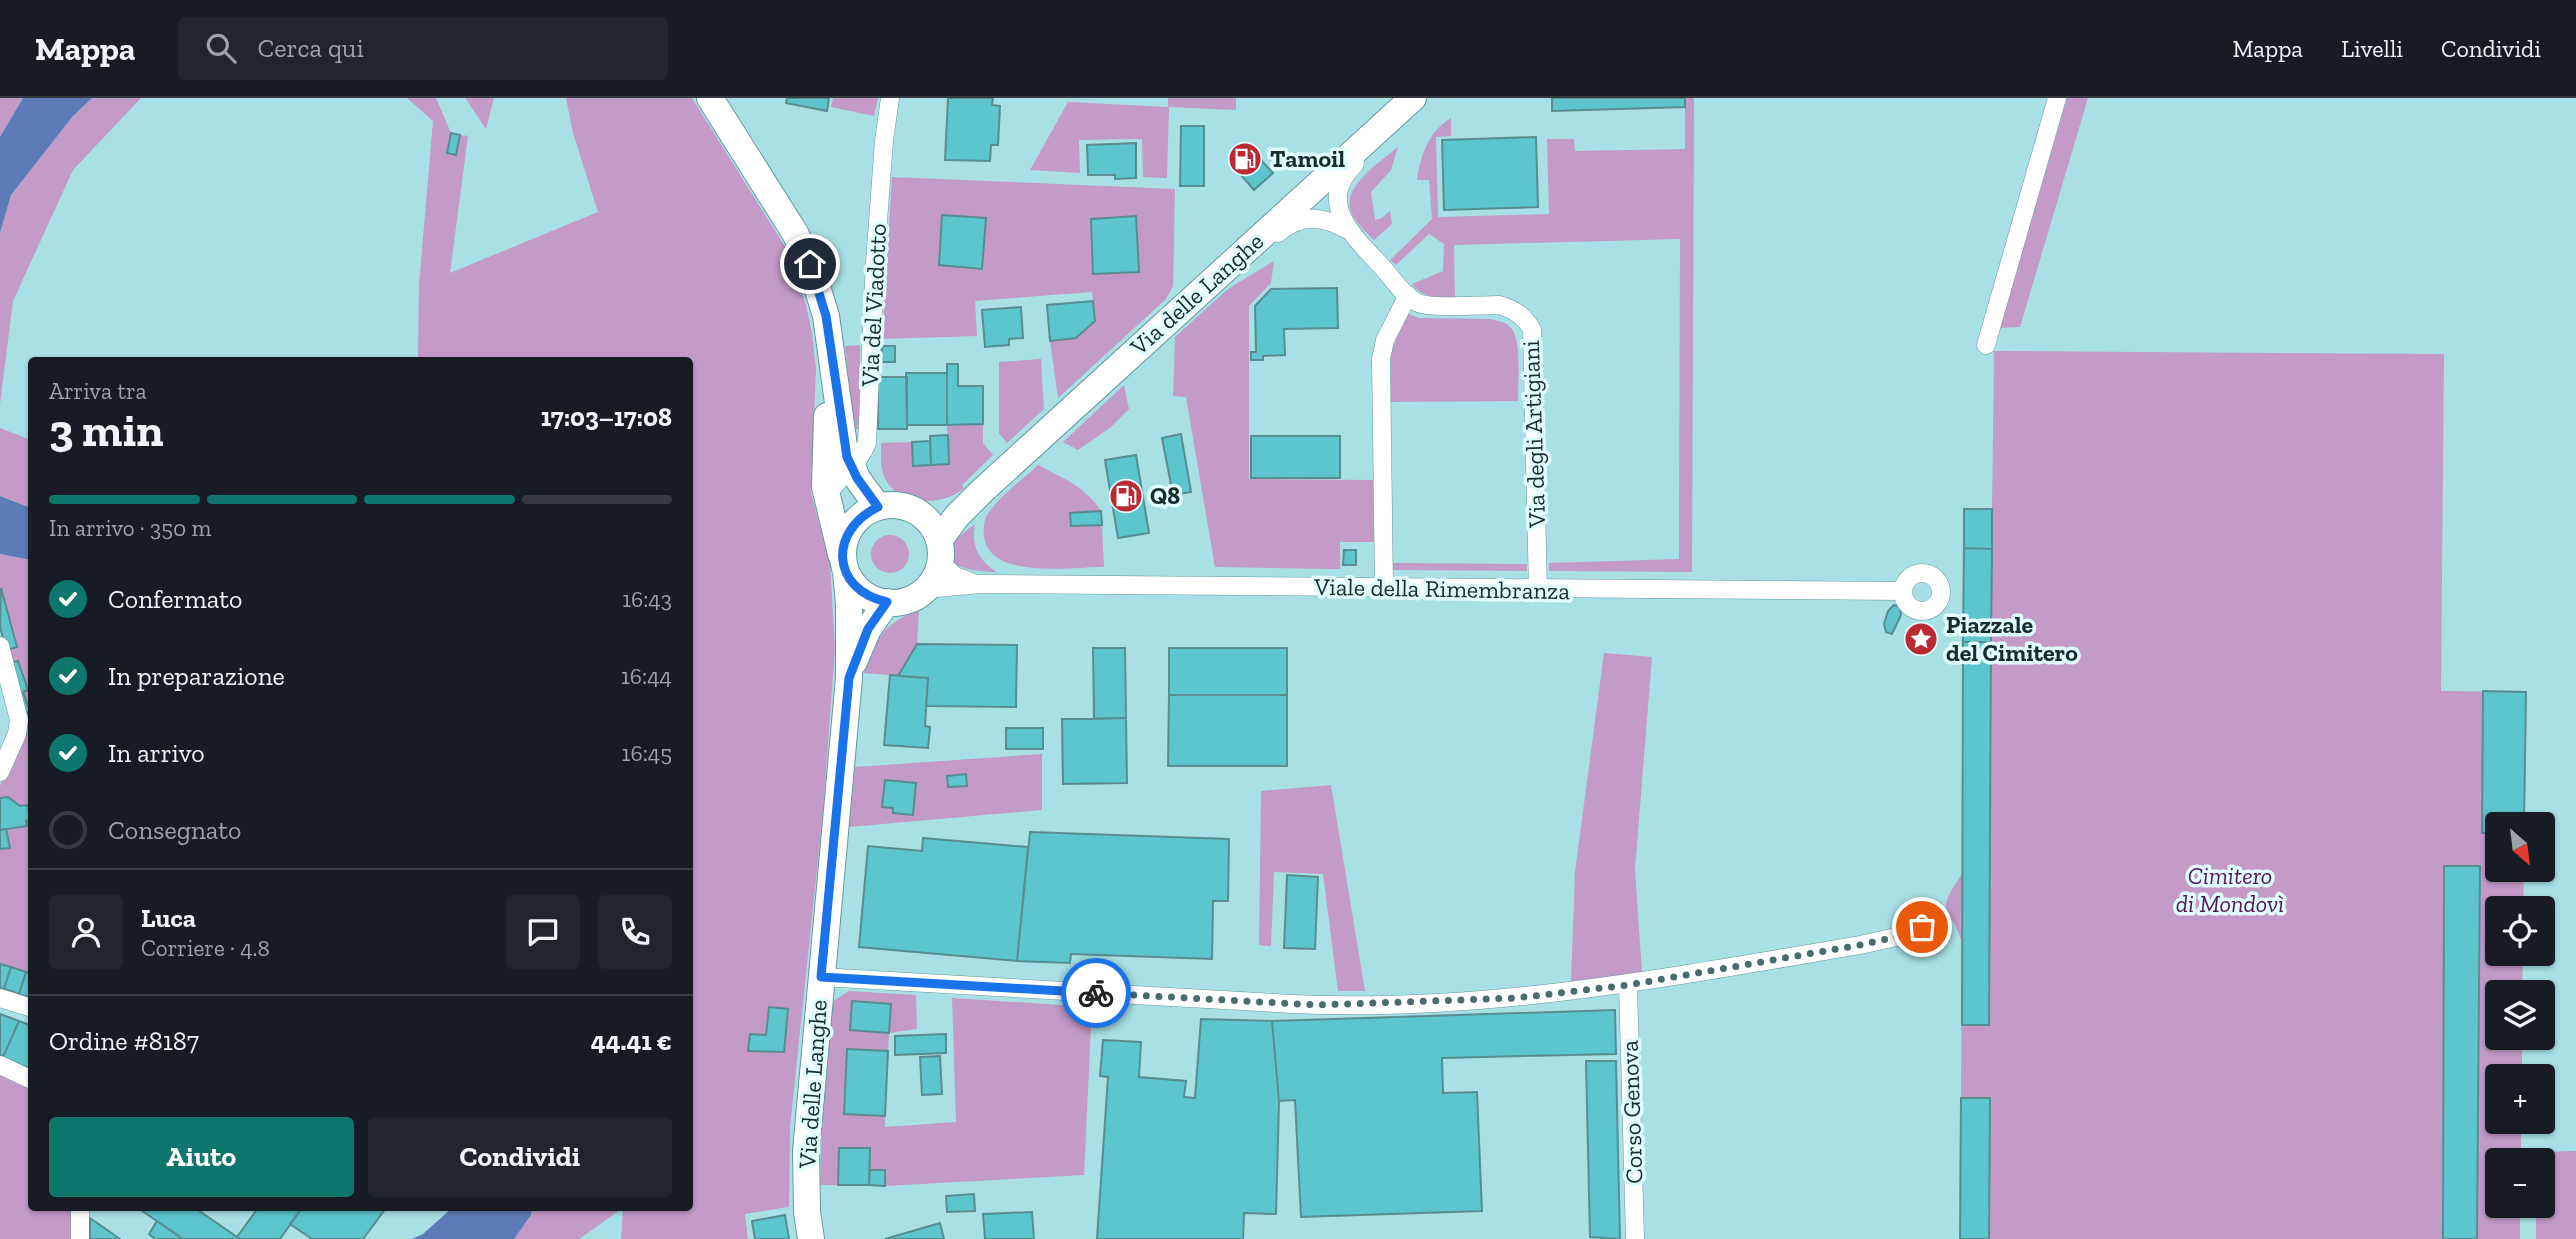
<!DOCTYPE html>
<html lang="it">
<head>
<meta charset="utf-8">
<style>
	:root { --surface:#171b24; --page:#20242c; --text:#f1f3f6; --muted:#9ea1a6; --line:#363941; --accent:#0f766e }
	body { margin:0; font-family:"Zilla Slab",serif; background:var(--page); color:var(--text); height:100vh; display:flex; flex-direction:column; font-size:26px; white-space:nowrap }
	* { box-sizing:border-box; margin:0 }
	p { font-size:23px; color:var(--muted) }
	.icon { flex:none; width:38px; height:38px; fill:none; stroke:currentColor; stroke-width:2; stroke-linecap:round; stroke-linejoin:round }
	.map { position:relative; flex:1; overflow:hidden }
	.details { position:absolute; left:28px; top:259px; width:665px; height:854px; display:flex; flex-direction:column; background:var(--surface); border-radius:7px; box-shadow:0 2px 5px #0004 }
	.details>* { flex:none }
	.needle { width:46px; rotate:152deg }
	.tools { position:absolute; left:2485px; top:714px; display:grid; gap:14px }
	.tools a { display:grid; place-items:center; width:70px; height:70px; border-radius:7px; background:var(--surface); box-shadow:0 2px 5px #0004; font-size:35px }
	.pin { position:absolute; display:grid; place-items:center; width:60px; height:60px; color:#fff; margin:-30px; border:4px solid #fff; border-radius:50%; box-shadow:0 2px 7px #0007 }
	.courier { position:absolute; display:grid; place-items:center; width:70px; height:70px; margin:-35px; border:5px solid #1a73e8; border-radius:50%; background:#fff; color:#222; box-shadow:0 2px 9px #0007 }
	.summary em { font-style:normal; font-weight:700 }
	.summary div { display:flex; flex-direction:column-reverse }
	.summary { display:flex; align-items:center; justify-content:space-between; height:119px; padding:0 21px }
	h1 { font-size:46px; font-weight:700; line-height:52px }
	.bar { display:grid; grid-template-columns:repeat(4,1fr); gap:10px 7px; align-content:center; height:84px; padding:0 21px }
	.bar i { height:9px; border-radius:5px; background:var(--line) }
	.bar .active { background:var(--accent) }
	.bar p { grid-column:span 4 }
	.line { display:flex; align-items:center; gap:18px; padding:0 21px; border-top:2px solid var(--line) }
	.line div { flex:1 }
	.round { display:grid; place-items:center; flex:none; width:74px; height:74px; border-radius:7px; background:var(--page) }
	ol { padding:0 21px; list-style:none }
	li { display:flex; align-items:center; gap:21px; height:77px }
	li p { margin-inline-start:auto }
	li .icon { padding:7px; border-radius:50%; background:var(--accent); color:#fff; stroke-width:4 }
	li:last-child { color:var(--muted) }
	li i { width:38px; height:38px; border:4px solid var(--line); border-radius:50% }
	.primary-button { display:flex; gap:14px; margin-top:auto; padding:14px 21px }
	.primary-button a { flex:1; height:80px; border-radius:7px; background:var(--accent); color:#fff; font-size:28px; font-weight:700; line-height:80px; text-align:center }
	.primary-button a+a { background:var(--page); color:var(--text) }
	header { display:flex; align-items:center; gap:42px; box-sizing:border-box; height:98px; padding:0 35px; background:var(--surface); border-bottom:2px solid var(--line) }
	header strong { font-size:33px }
	nav { display:flex; gap:38px; margin-inline-start:auto; font-size:24px }
	.search { width:490px; height:63px; background:var(--page); display:flex; align-items:center; gap:18px; box-sizing:border-box; padding:0 24px; border-radius:7px; color:var(--muted); font-size:26px }
	.map>svg:first-child { display:block }
	.green { fill:#c39ac8 }
	.water { fill:#5d7bb6 }
	.building { fill:#5cc5ce; stroke:#588d92; stroke-width:2 }
	.lines { fill:none; stroke-linecap:round; stroke-linejoin:round }
	.street-casing { stroke:#63999d; stroke-width:19 }
	.secondary-casing { stroke:#63999d; stroke-width:28 }
	.street { stroke:#fff; stroke-width:18 }
	.secondary { stroke:#fff; stroke-width:26 }
	.done { stroke:#496c6f; stroke-width:7; stroke-dasharray:0 12.6 }
	.route { stroke:#1a73e8; stroke-width:9 }
	.labels { text-anchor:middle; stroke-width:7; stroke-linejoin:round; paint-order:stroke }
	.poi-label { font-size:24px; font-weight:bold; fill:#162d2f; stroke:#e0fcfe; text-anchor:start }
	.street-label { font-size:24px; fill:#162d2f; stroke:#e0fcfe }
	.park-label { font-size:24px; font-style:italic; fill:#53165b; stroke:#e0fcfe }
</style>
</head>
<body>
<header>
<strong>Mappa</strong>
<div class="search"><svg class="icon" aria-label="search" viewBox="0 0 24 24"><circle cx="10" cy="10" r="6"/><path d="M15 15l6 6"/></svg>Cerca qui</div>
<nav><a>Mappa</a><a>Livelli</a><a>Condividi</a></nav>
</header>
<div class="map">
<svg width="2576" height="1141" viewBox="0 0 2576 1141">
	<rect width="100%" height="100%" fill="#a8e0e5"/>
	<!-- green -->
	<path class="green" d="M 0,0 L 23,0 L 0,39 Z
		M 92,0 L 141,0 L 73,72 L 13,203 L 0,306 L 0,135 L 11,97 L 73,18 Z
		M 407,0 L 436,0 L 451,35 L 447,55 L 456,57 L 460,37 L 468,38 L 450,175 L 598,114 L 573,35 L 566,0 L 692,0 L 786,150 L 806,207 L 812,236 L 816,271 L 811,395 L 830,466 L 835,550 L 823,714 L 790,1029 L 789,1109 L 745,1116 L 748,1141 L 621,1141 L 623,1110 L 579,1141 L 514,1141 L 531,1117 L 532,1110 L 690,1110 L 690,262 L 418,262 L 419,187 L 433,23 Z
		M 466,0 L 494,0 L 486,31 L 466,1 Z
		M 833,0 L 878,0 L 874,18 L 831,9 Z
		M 1168,0 L 1236,0 L 1236,12 L 1169,9 L 1167,80 L 1143,79 L 1142,41 L 1079,42 L 1080,75 L 1030,72 L 1068,4 L 1168,9 Z
		M 1685,0 L 1694,0 L 1692,474 L 1549,473 L 1549,465 L 1679,461 L 1680,141 L 1454,147 L 1455,200 C 1437,199 1424,201 1412,186 L 1443,173 L 1444,146 L 1429,136 L 1396,167 L 1390,162 L 1432,121 L 1429,82 L 1417,82 C 1421,57 1428,34 1451,20 L 1451,38 L 1436,39 L 1438,119 L 1549,116 L 1547,41 L 1574,41 L 1575,53 L 1685,51 Z
		M 2067,0 L 2088,0 L 2020,229 L 2000,230 Z
		M 1398,49 L 1391,72 L 1371,94 L 1375,122 L 1382,120 L 1390,113 L 1392,126 L 1374,142 C 1366,134 1357,126 1352,116 C 1339,89 1381,64 1398,49 Z
		M 892,79 L 1175,91 L 1173,188 L 1166,201 L 1058,300 L 1050,243 L 1076,240 L 1095,223 L 1092,194 L 975,203 L 977,238 L 882,241 Z
		M 1274,163 L 1271,185 L 1249,208 L 1249,381 L 1373,382 L 1374,444 L 1340,444 L 1340,471 L 1215,469 L 1186,299 L 1173,298 L 1175,239 L 1228,191 Z
		M 1408,216 L 1420,220 L 1491,221 C 1499,223 1506,224 1511,230 C 1522,243 1518,286 1518,303 L 1391,304 L 1391,253 Z
		M 860,247 L 859,331 L 854,331 L 845,248 Z
		M 1994,253 L 2444,256 L 2441,593 L 2526,594 L 2524,726 L 2497,726 L 2497,772 L 2524,772 L 2523,810 L 2497,810 L 2497,856 L 2523,856 L 2522,894 L 2497,894 L 2497,940 L 2522,940 L 2522,978 L 2497,978 L 2497,1024 L 2521,1024 L 2521,1062 L 2497,1062 L 2497,1108 L 2520,1108 L 2520,1141 L 1960,1141 L 1962,844 C 1949,805 1934,818 1962,776 L 1964,411 L 1992,411 Z
		M 1041,261 L 1044,311 L 1007,345 L 999,335 L 999,264 Z
		M 1124,287 L 1129,311 L 1111,329 L 1078,352 L 1063,344 Z
		M 983,326 L 983,345 L 993,357 L 962,387 L 964,390 C 943,409 896,409 884,378 C 880,368 881,355 881,345 L 912,344 L 913,368 L 949,366 L 947,327 Z
		M 0,330 L 31,342 L 31,410 L 0,398 Z
		M 1038,367 C 1063,380 1086,389 1101,413 L 1070,415 L 1071,428 L 1102,427 L 1104,469 C 1073,469 995,481 985,443 C 983,435 983,424 987,417 C 999,398 1022,382 1038,367 Z
		M 975,426 C 971,448 978,461 996,474 C 984,474 942,472 950,451 C 954,441 967,432 975,426 Z
		M871 456a19 19 0 1 1 38 0a19 19 0 1 1-38 0Z
		M 0,456 L 31,462 L 31,875 L 0,866 L 0,688 L 19,646 L 24,616 L 0,529 Z
		M 1393,465 L 1527,466 L 1527,473 L 1393,472 Z
		M 919,513 L 917,546 L 898,578 L 864,575 C 873,543 886,522 919,513 Z
		M 1604,555 L 1652,559 L 1635,771 L 1642,875 L 1571,883 L 1575,774 Z
		M 1042,656 L 1042,712 L 849,729 L 855,669 Z
		M 1331,687 L 1365,893 L 1338,893 L 1323,776 L 1274,774 L 1271,848 L 1259,847 L 1261,693 Z
		M 849,893 L 916,897 L 917,931 L 889,935 L 888,953 L 847,952 L 844,1016 L 885,1018 L 885,1029 L 956,1024 L 952,900 L 1092,909 L 1084,1077 L 885,1088 L 820,1087 L 822,1029 L 832,904 Z
		M 0,976 L 31,991 L 32,1110 L 71,1110 L 71,1141 L 0,1141 Z
		M 2576,1053 L 2576,1141 L 2536,1141 L 2536,1108 L 2543,1108 L 2543,1062 L 2537,1062 L 2537,1054 Z"/>
	<!-- water -->
	<path class="water" d="M 23,0 L 92,0 L 73,18 L 11,97 L 0,135 L 0,39 Z
		M 0,398 L 31,410 L 31,462 L 0,456 Z
		M 452,1110 L 532,1110 L 531,1117 L 514,1141 L 412,1141 L 423,1136 Z"/>
	<!-- building -->
	<path class="building" d="M 787,0 L 829,0 L 827,13 L 786,5 Z
		M 948,0 L 993,0 L 992,7 L 1000,8 L 998,47 L 991,47 L 990,63 L 945,62 Z
		M 1552,0 L 1685,0 L 1685,9 L 1552,13 Z
		M 1181,28 L 1204,28 L 1204,88 L 1180,88 Z
		M 451,35 L 460,37 L 456,57 L 447,55 Z
		M 1536,39 L 1538,109 L 1444,112 L 1442,42 Z
		M 1136,45 L 1136,80 L 1115,81 L 1115,77 L 1088,77 L 1087,47 Z
		M 1248,48 L 1273,75 L 1254,92 L 1230,64 Z
		M 942,117 L 986,120 L 982,171 L 939,167 Z
		M 1136,118 L 1139,174 L 1093,176 L 1091,121 Z
		M 1337,190 L 1338,230 L 1284,231 L 1285,257 L 1263,258 L 1263,262 L 1251,262 L 1251,254 L 1256,254 L 1255,208 L 1271,191 Z
		M 1093,203 L 1095,223 L 1076,240 L 1050,243 L 1047,207 Z
		M 1021,209 L 1023,240 L 1009,241 L 1009,247 L 985,249 L 982,212 Z
		M 882,248 L 895,248 L 895,264 L 882,264 Z
		M 947,266 L 958,266 L 958,288 L 983,288 L 983,326 L 947,327 Z
		M 906,275 L 947,275 L 947,327 L 907,327 Z
		M 878,279 L 907,279 L 907,331 L 878,331 Z
		M 1181,336 L 1191,394 L 1173,397 L 1162,340 Z
		M 948,337 L 949,366 L 931,367 L 930,338 Z
		M 1251,338 L 1340,338 L 1340,380 L 1251,380 Z
		M 930,343 L 931,367 L 913,368 L 912,344 Z
		M 1136,357 L 1149,435 L 1118,440 L 1105,362 Z
		M 1964,411 L 1992,411 L 1992,451 L 1964,450 Z
		M 1101,413 L 1102,427 L 1071,428 L 1070,415 Z
		M 1964,450 L 1992,451 L 1991,544 L 1963,544 Z
		M 1344,452 L 1356,452 L 1356,467 L 1343,467 Z
		M 1,490 L 17,549 L 6,552 L 0,529 Z
		M 1894,507 L 1900,509 L 1901,517 L 1892,536 L 1886,534 L 1884,526 L 1888,513 Z
		M 1963,544 L 1991,544 L 1989,927 L 1962,927 Z
		M 917,546 L 1017,547 L 1016,609 L 926,608 L 928,580 L 898,578 Z
		M 1093,550 L 1125,550 L 1126,620 L 1094,621 Z
		M 1169,550 L 1287,550 L 1287,597 L 1169,597 Z
		M 18,563 L 28,592 L 23,594 L 30,614 L 24,616 L 10,565 Z
		M 890,577 L 928,580 L 925,628 L 930,629 L 928,650 L 884,647 Z
		M 2483,593 L 2526,594 L 2524,726 L 2497,726 L 2497,735 L 2482,735 Z
		M 1169,597 L 1287,597 L 1287,668 L 1168,668 Z
		M 1126,620 L 1127,685 L 1063,686 L 1062,621 Z
		M 1006,630 L 1043,630 L 1043,651 L 1006,651 Z
		M 966,676 L 967,688 L 948,689 L 947,678 Z
		M 885,682 L 916,685 L 913,717 L 893,715 L 893,710 L 882,709 Z
		M 8,699 L 20,708 L 28,707 L 30,722 L 26,723 L 27,728 L 0,732 L 0,700 Z
		M 6,731 L 10,750 L 0,751 L 0,732 Z
		M 1030,734 L 1229,741 L 1228,803 L 1213,803 L 1212,861 L 1071,856 L 1070,865 L 1017,863 Z
		M 923,740 L 1028,749 L 1017,863 L 859,849 L 868,748 L 922,753 Z
		M 2444,768 L 2480,768 L 2477,1141 L 2443,1141 Z
		M 1287,777 L 1318,779 L 1315,851 L 1284,850 Z
		M 0,866 L 11,869 L 4,891 L 0,890 Z
		M 11,869 L 26,874 L 19,896 L 4,891 Z
		M 26,874 L 32,875 L 32,900 L 19,896 Z
		M 852,903 L 891,906 L 889,935 L 850,932 Z
		M 769,909 L 788,911 L 784,954 L 748,953 L 750,936 L 766,937 Z
		M 1615,912 L 1616,956 L 1442,960 L 1443,995 L 1477,994 L 1482,1113 L 1301,1119 L 1295,1002 L 1279,1003 L 1272,923 Z
		M 0,916 L 19,923 L 3,959 L 0,957 Z
		M 1201,921 L 1272,923 L 1279,1003 L 1276,1116 L 1244,1115 L 1243,1141 L 1097,1141 L 1108,979 L 1100,978 L 1103,942 L 1141,944 L 1139,979 L 1186,983 L 1184,999 L 1195,1000 Z
		M 19,923 L 32,928 L 32,972 L 3,959 Z
		M 946,936 L 946,955 L 895,957 L 895,938 Z
		M 847,951 L 888,953 L 885,1018 L 844,1016 Z
		M 940,958 L 942,996 L 922,997 L 920,959 Z
		M 1586,963 L 1616,963 L 1620,1141 L 1590,1139 Z
		M 1961,1000 L 1990,1000 L 1989,1141 L 1960,1141 Z
		M 839,1050 L 870,1050 L 869,1087 L 838,1087 Z
		M 870,1072 L 885,1072 L 885,1088 L 869,1087 Z
		M 974,1096 L 975,1113 L 947,1114 L 946,1098 Z
		M 138,1110 L 195,1110 L 240,1141 L 183,1141 Z
		M 258,1110 L 302,1110 L 280,1141 L 240,1141 L 237,1139 Z
		M 302,1110 L 386,1110 L 363,1141 L 312,1141 L 290,1126 Z
		M 1032,1114 L 1034,1141 L 985,1141 L 983,1116 Z
		M 785,1117 L 789,1141 L 755,1141 L 752,1123 Z
		M 90,1120 L 120,1141 L 90,1141 Z
		M 157,1123 L 183,1141 L 155,1141 L 149,1136 Z
		M 940,1125 L 944,1141 L 885,1141 Z"/>
	<g class="lines">
		<defs>
			<path id="street" d="M 1355,66 C 1314,106 1356,140 1383,170 C 1393,181 1404,199 1418,205 C 1433,211 1481,207 1499,207 C 1514,211 1525,218 1532,232 L 1538,492
				M 1278,135 C 1302,115 1323,118 1348,132
				M 1986,247 L 2057,0
				M 826,400 C 837,379 859,367 867,345 L 875,164 L 884,43 L 890,0
				M 940,464 L 955,478 L 971,484
				M1903 494a19 19 0 1 1 38 0a19 19 0 1 1-38 0Z
				M 1384,490 L 1381,261 L 1385,242 L 1408,197
				M 925,491 L 981,486 L 1903,493
				M 0,548 L 19,622 L 17,636 L 0,674
				M 821,879 L 1292,906 C 1484,915 1671,879 1860,847 L 1905,837 L 1922,829
				M 1628,887 L 1635,1141
				M 0,900 L 32,910
				M 0,967 L 32,982
				M 80,1141 L 80,1110"/>
			<path id="secondary" d="M 710,0 L 795,135 L 810,166 L 826,218 L 844,348 L 857,380 L 878,409
				M 827,318 L 825,389 L 841,456
				M843 456a49 49 0 1 1 98 0a49 49 0 1 1-98 0Z
				M 939,443 L 956,419 L 982,393 L 1413,0
				M 854,564 L 868,531 L 887,504
				M 811,1141 L 807,1114 L 806,1053 L 849,580 L 849,506 L 846,473"/>
		</defs>
		<!-- street casing -->
		<use href="#street" class="street-casing"/>
		<!-- secondary casing -->
		<use href="#secondary" class="secondary-casing"/>
		<!-- street -->
		<use href="#street" class="street"/>
		<!-- secondary -->
		<use href="#secondary" class="secondary"/>
	</g>
	<g class="lines">
		<!-- done -->
		<path class="done" d="M 1096,895 L 1317,907 L 1516,900 L 1628,887 L 1860,847 L 1905,837 L 1922,829"/>
		<!-- route -->
		<path class="route" d="M 810,166 L 826,218 L 847,359 L 857,380 L 878,409 C 828,433 831,492 887,504 L 868,531 L 849,580 L 821,879 L 1096,895"/>
	</g>
	<!-- icons -->
	<defs>
		<symbol id="fuel-disc" viewBox="-11 -11 22 22"><circle r="9.5" fill="#ba2a34" stroke="#e0fcfe"/><path d="M-5.5-6h7V0h2V4h1.3V-2.5L3-4.5l.8-.8L6-3V5H2.5V1h-1V6h-7ZM-4.2-4.7v3.2H.2V-4.7Z" fill="#fff"/></symbol>
		<symbol id="sight-disc" viewBox="-11 -11 22 22"><circle r="9.5" fill="#ba2a34" stroke="#e0fcfe"/><path d="M0-6L1.8-2.2L6-1.7L2.9 1.2L3.7 5.4L0 3.3L-3.7 5.4L-2.9 1.2L-6-1.7L-1.8-2.2Z" fill="#fff"/></symbol>
	</defs>
	<g fill-rule="evenodd">
		<use href="#fuel-disc" x="1226" y="42" width="38" height="38"/>
		<use href="#fuel-disc" x="1107" y="379" width="38" height="38"/>
		<use href="#sight-disc" x="1902" y="522" width="38" height="38"/>
	</g>
	<g class="labels">
		<!-- poi labels -->
		<g class="poi-label">
			<text x="1270" y="69">Tamoil</text>
			<text x="1150" y="406">Q8</text>
			<text x="1946" y="535">Piazzale<tspan x="1946" dy="28">del Cimitero</tspan></text>
		</g>
		<!-- street labels -->
		<g class="street-label">
			<text transform="translate(1197 196) rotate(-42)" y="8">Via delle Langhe</text>
			<text transform="translate(874 207) rotate(-87)" y="8">Via del Viadotto</text>
			<text transform="translate(1534 336) rotate(-92)" y="8">Via degli Artigiani</text>
			<text transform="translate(1442 491) rotate(1)" y="8">Viale della Rimembranza</text>
			<text transform="translate(813 986) rotate(-86)" y="8">Via delle Langhe</text>
			<text transform="translate(1632 1014) rotate(-92)" y="8">Corso Genova</text>
		</g>
		<!-- park labels -->
		<g class="park-label">
			<text x="2230" y="786">Cimitero<tspan x="2230" dy="28">di Mondovì</tspan></text>
		</g>
	</g>
</svg>
<div class="tools">
<a><svg class="needle" viewBox="-14 -14 28 28"><path d="M0-13l5 13h-10z" fill="#e53935"/><path d="M0 13l5-13h-10z" fill="#9ea1a6"/></svg></a>
<a><svg class="icon" aria-label="locate" viewBox="0 0 24 24"><circle cx="12" cy="12" r="6"/><path d="M12 2v4M12 18v4M2 12h4M18 12h4"/></svg></a>
<a><svg class="icon" aria-label="layers" viewBox="0 0 24 24"><path d="M12 4l9 5-9 5-9-5zM3 14l9 5 9-5"/></svg></a>
<a>+</a>
<a>−</a>
</div>
<div class="pin" style="left:1922px;top:829px;background:#ea580c"><svg class="icon" aria-label="bag" viewBox="0 0 24 24"><path d="M5 8h14l-1 12H6zM9 8a3 3 0 0 1 6 0"/></svg></div>
<div class="pin" style="left:810px;top:166px;background:#1f2937"><svg class="icon" aria-label="home" viewBox="0 0 24 24"><path d="M3 11l9-7 9 7M6 9v11h12V9"/></svg></div>
<div class="courier" style="left:1096px;top:895px"><svg class="icon" aria-label="bike" viewBox="0 0 24 24"><circle cx="6" cy="16" r="4"/><circle cx="18" cy="16" r="4"/><path d="M6 16l4-8h5l3 8M10 8l3 8H6M13 5h3"/></svg></div>
<section class="details">
<div class="summary"><div><h1>3 min</h1><p>Arriva tra</p></div><em>17:03–17:08</em></div>
<div class="bar"><i class="active"></i><i class="active"></i><i class="active"></i><i></i><p>In arrivo · 350 m</p></div>
<ol>
<li><svg class="icon" aria-label="check" viewBox="0 0 24 24"><path d="M5 12l5 5 9-10"/></svg>Confermato<p>16:43</p></li>
<li><svg class="icon" aria-label="check" viewBox="0 0 24 24"><path d="M5 12l5 5 9-10"/></svg>In preparazione<p>16:44</p></li>
<li><svg class="icon" aria-label="check" viewBox="0 0 24 24"><path d="M5 12l5 5 9-10"/></svg>In arrivo<p>16:45</p></li>
<li><i></i>Consegnato</li>
</ol>
<div class="line" style="height:126px"><a class="round"><svg class="icon" aria-label="person" viewBox="0 0 24 24"><circle cx="12" cy="8" r="4"/><path d="M4 21q1-7 8-7t8 7"/></svg></a><div><b>Luca</b><p>Corriere · 4.8</p></div><a class="round"><svg class="icon" aria-label="chat" viewBox="0 0 24 24"><path d="M4 5h16v11H9l-5 4z"/></svg></a><a class="round"><svg class="icon" aria-label="phone" viewBox="0 0 24 24"><path d="M5 4h4l2 5-3 2q2 4 5 5l2-3 5 2v4C11 20 4 13 5 4z"/></svg></a></div>
<div class="line" style="height:91px"><div>Ordine #8187</div><b>44.41 €</b></div>
<div class="primary-button"><a>Aiuto</a><a>Condividi</a></div>
</section>
</div>
</body>
</html>
